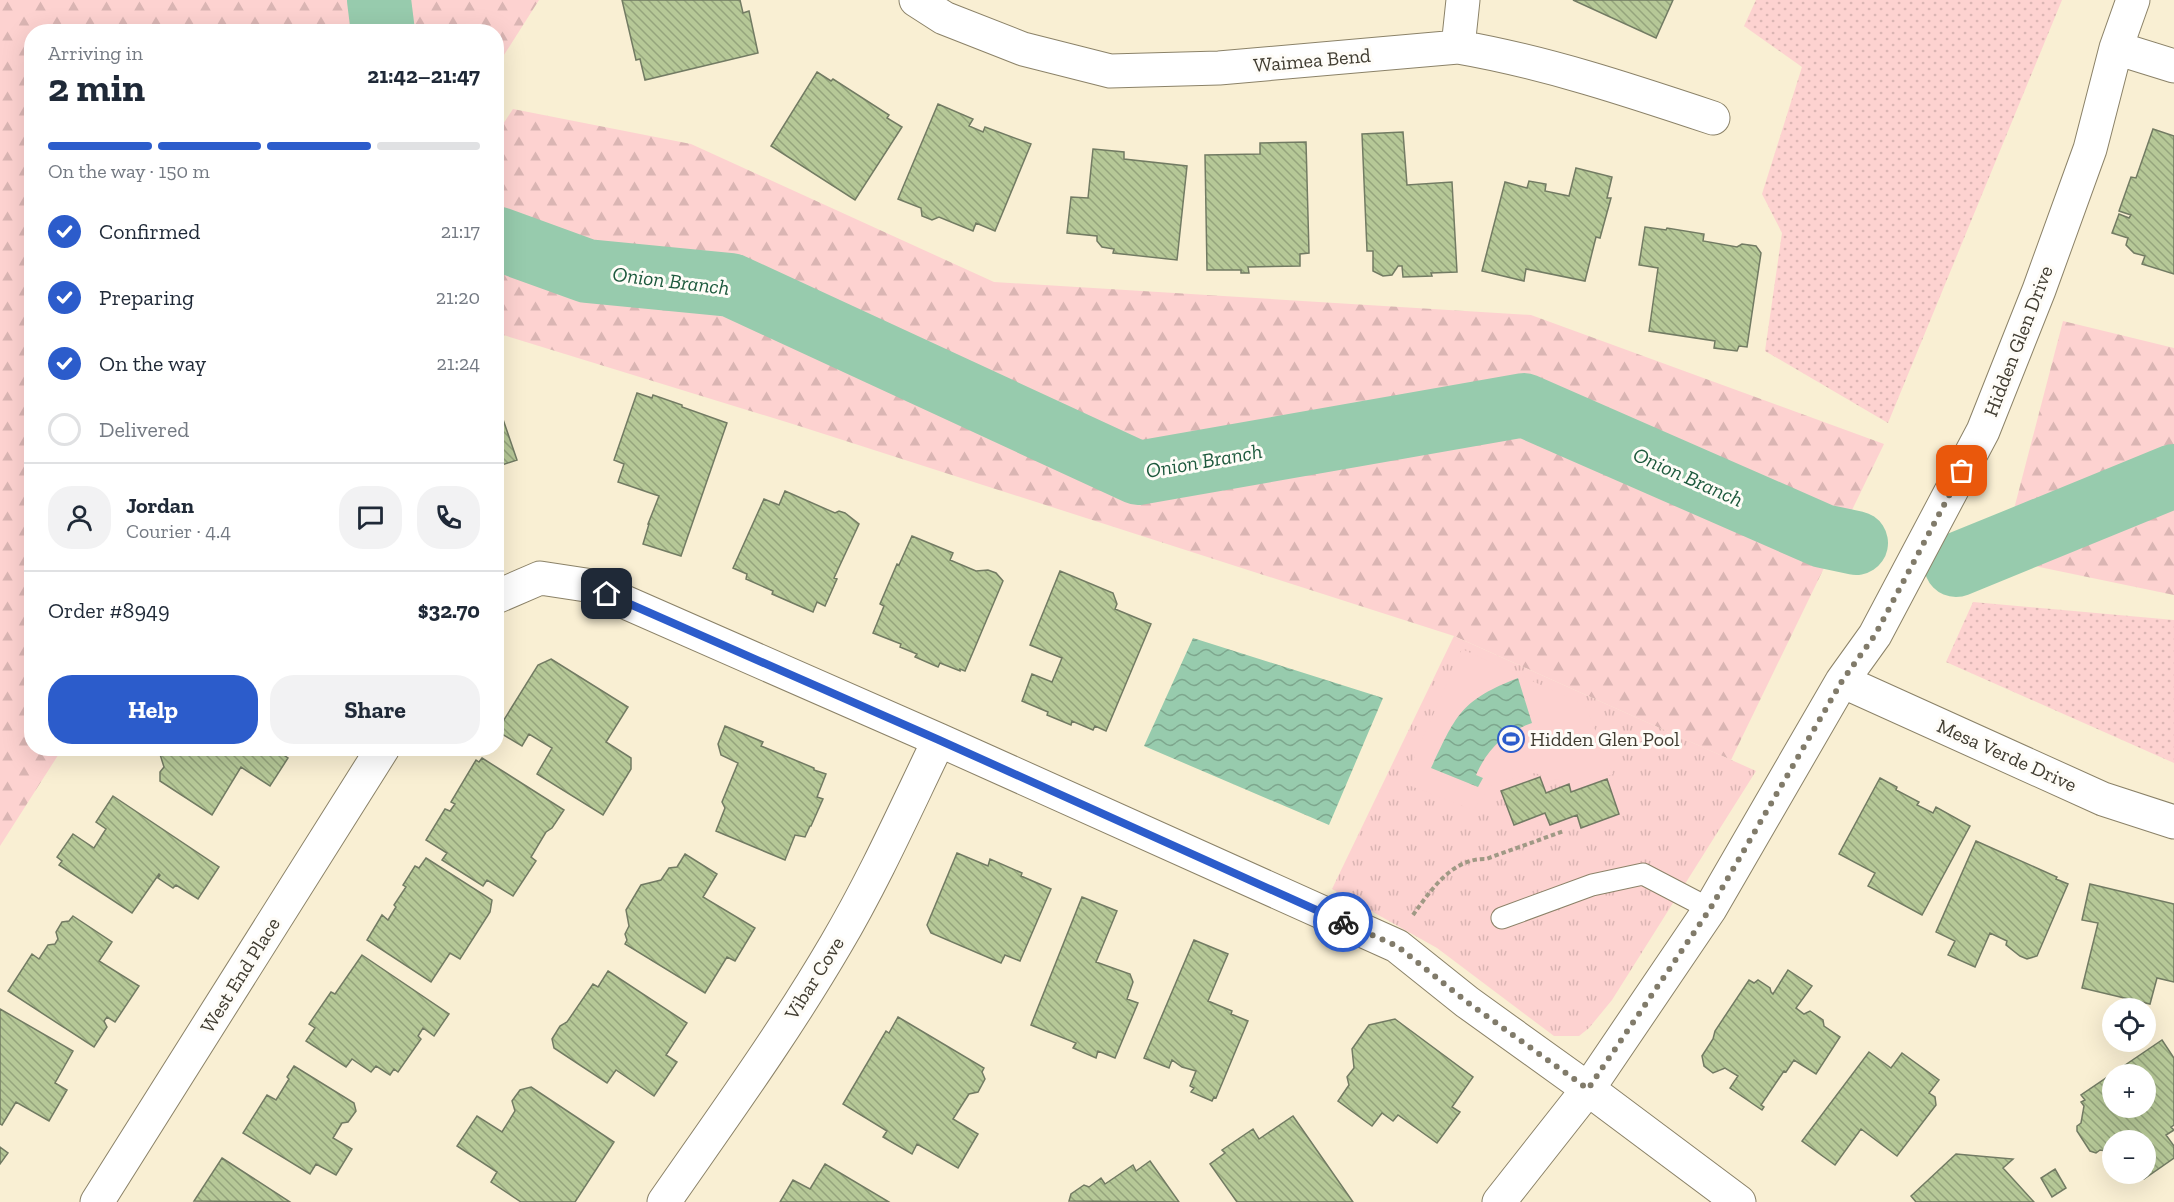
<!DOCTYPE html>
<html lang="en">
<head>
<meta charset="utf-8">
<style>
	:root { --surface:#fff; --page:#f2f2f3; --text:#1f2937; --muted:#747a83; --line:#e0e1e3; --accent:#2c5ccb }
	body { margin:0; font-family:"Zilla Slab",serif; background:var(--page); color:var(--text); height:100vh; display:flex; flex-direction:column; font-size:22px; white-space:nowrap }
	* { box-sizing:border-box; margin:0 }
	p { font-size:20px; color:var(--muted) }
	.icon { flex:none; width:33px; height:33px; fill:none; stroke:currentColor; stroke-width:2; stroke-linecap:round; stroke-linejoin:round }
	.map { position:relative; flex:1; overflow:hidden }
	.sheet { position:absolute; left:24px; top:24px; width:480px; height:732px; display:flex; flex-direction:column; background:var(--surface); border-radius:24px; box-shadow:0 6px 24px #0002 }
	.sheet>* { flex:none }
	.fabs { position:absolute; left:2102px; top:998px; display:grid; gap:12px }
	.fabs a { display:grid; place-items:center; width:54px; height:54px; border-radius:50%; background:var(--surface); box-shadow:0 6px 24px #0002; font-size:30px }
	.pin { position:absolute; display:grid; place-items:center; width:51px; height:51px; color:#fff; margin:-26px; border-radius:12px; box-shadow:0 3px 9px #0006 }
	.courier { position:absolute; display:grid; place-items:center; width:60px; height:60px; margin:-30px; border:4px solid #2c5ccb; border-radius:50%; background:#fff; color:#222; box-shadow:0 2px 8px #0007 }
	.head em { font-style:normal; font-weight:700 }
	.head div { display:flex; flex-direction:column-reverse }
	.head { display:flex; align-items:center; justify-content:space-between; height:102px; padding:0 24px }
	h1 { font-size:39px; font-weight:700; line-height:45px }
	.bar { display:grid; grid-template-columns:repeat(4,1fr); gap:9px 6px; align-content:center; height:72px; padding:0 24px }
	.bar i { height:8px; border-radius:4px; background:var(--line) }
	.bar .on { background:var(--accent) }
	.bar p { grid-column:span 4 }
	.line { display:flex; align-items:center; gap:15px; padding:0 24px; border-top:2px solid var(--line) }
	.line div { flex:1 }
	.round { display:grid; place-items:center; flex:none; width:63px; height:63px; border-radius:24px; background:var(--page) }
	ol { padding:0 24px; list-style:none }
	li { display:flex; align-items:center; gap:18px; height:66px }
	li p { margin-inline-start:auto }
	li .icon { padding:6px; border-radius:50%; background:var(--accent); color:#fff; stroke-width:4 }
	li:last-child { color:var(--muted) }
	li i { width:33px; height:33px; border:3px solid var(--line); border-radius:50% }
	.cta { display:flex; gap:12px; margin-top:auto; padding:12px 24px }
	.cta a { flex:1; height:69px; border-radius:24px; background:var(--accent); color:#fff; font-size:24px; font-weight:700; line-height:69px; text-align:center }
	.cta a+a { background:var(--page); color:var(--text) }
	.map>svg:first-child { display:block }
	.grass { fill:url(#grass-dots) }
	.forest { fill:url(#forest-firs) }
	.park { fill:url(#park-tufts) }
	.pitch { fill:#fdd2d0 }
	.water { fill:url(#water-waves) }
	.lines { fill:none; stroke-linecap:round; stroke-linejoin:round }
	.river { stroke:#97cbad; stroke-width:64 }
	.building { fill:url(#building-back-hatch); stroke:#727b63; stroke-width:1.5 }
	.lane-casing { stroke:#8b8268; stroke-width:23 }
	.street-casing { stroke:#8b8268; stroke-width:35 }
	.path { stroke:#a09985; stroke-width:4; stroke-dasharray:4.5 3; stroke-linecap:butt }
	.lane { stroke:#fff; stroke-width:21 }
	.street { stroke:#fff; stroke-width:33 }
	.done { stroke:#817b6a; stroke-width:6; stroke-dasharray:0 10.8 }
	.route { stroke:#2c5ccb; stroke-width:8 }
	.labels { text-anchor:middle; stroke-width:6; stroke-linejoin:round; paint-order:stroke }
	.street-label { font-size:20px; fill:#403c31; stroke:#fefcf7 }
	.poi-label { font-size:20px; fill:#403c31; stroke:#fefcf7; text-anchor:start }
	.water-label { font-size:21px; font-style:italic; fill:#1d593d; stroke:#fefcf7 }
</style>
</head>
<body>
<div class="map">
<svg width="2174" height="1202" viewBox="0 0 2174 1202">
	<defs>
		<pattern id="grass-dots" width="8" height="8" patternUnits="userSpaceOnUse" patternTransform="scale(1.5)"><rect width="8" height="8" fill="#fdd2d0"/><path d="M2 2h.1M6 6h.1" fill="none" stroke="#dab5b3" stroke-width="1.8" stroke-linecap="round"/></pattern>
		<pattern id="forest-firs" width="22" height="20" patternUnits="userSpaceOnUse" patternTransform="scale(1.5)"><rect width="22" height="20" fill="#fdd2d0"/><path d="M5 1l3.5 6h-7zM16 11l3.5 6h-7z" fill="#dab5b3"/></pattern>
		<pattern id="park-tufts" width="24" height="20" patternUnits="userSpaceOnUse" patternTransform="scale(1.5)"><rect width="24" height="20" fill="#fdd2d0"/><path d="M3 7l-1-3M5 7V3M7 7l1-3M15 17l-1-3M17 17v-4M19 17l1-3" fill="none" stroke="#dab5b3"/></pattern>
		<pattern id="water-waves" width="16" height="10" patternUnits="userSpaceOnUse" patternTransform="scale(1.5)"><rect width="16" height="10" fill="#97cbad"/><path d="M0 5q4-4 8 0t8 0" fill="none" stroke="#7da68d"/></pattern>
		<pattern id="building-back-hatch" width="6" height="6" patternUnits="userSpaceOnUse" patternTransform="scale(1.5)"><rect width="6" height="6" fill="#b6c897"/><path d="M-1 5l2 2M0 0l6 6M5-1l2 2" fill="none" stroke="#95a47c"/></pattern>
	</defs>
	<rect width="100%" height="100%" fill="#f9efd3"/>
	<!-- grass -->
	<path class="grass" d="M 1756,0 L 2062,0 L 1888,423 L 1765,351 L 1782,233 L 1762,194 L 1802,67 L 1744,26 Z
		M 1973,602 L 2174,620 L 2174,763 L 1946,662 Z"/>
	<!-- forest -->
	<path class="forest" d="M 0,0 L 539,0 L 497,66 L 496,32 L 32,32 L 32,748 L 62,749 L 0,846 Z
		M 513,109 L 691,144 L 994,282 L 1531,315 L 1884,444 L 1731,760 L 1454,636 L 796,425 L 497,333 L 497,133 Z
		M 2063,321 L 2174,348 L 2174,595 L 2001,559 Z"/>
	<!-- park -->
	<path class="park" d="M 1454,636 L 1756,771 L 1612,1000 L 1589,1028 L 1579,1036 L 1554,1036 L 1437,948 L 1332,889 Z"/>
	<!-- pitch -->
	<path class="pitch" d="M 1462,649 L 1585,705 L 1613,774 L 1602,778 L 1555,780 L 1535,773 L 1494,783 L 1473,810 L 1403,783 Z"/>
	<!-- water -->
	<path class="water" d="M 1193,638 L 1383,698 L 1329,825 L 1144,746 Z
		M 1518,678 L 1532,723 C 1505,732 1488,748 1476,775 L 1483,778 L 1478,787 L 1431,768 C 1456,715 1461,700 1518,678 Z"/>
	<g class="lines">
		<!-- river -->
		<path class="river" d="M 379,0 L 383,32
			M 496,238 L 587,271 L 731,285 L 1138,473 L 1524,405 L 1823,536 L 1856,543
			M 1956,565 L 2174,476"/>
	</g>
	<!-- building -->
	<path class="building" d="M 622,0 L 740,0 L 743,13 L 749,11 L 758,53 L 645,80 L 640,59 L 636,60 Z
		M 1573,0 L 1673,0 L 1656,38 Z
		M 817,72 L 831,81 L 833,79 L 889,115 L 887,118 L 902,127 L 855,200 L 771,146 Z
		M 938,104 L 973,119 L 969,126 L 983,132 L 985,127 L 1031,144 L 995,231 L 976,223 L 973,231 L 939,217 L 932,220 L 922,216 L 921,208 L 898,199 Z
		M 2153,129 L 2174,136 L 2174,274 L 2142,264 L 2145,256 L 2134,253 L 2126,245 L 2128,238 L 2112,233 L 2119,214 L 2129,218 L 2131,215 L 2119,211 L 2131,177 L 2136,178 Z
		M 1403,132 L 1407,185 L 1452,182 L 1457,272 L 1431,273 L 1432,276 L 1403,277 L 1402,266 L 1398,266 L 1392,275 L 1383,276 L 1373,271 L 1373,251 L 1367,251 L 1362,134 Z
		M 1306,142 L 1309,253 L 1300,254 L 1300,266 L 1248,267 L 1249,273 L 1241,273 L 1241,270 L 1207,270 L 1205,155 L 1260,154 L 1260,143 Z
		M 1093,149 L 1124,152 L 1124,159 L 1187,166 L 1177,260 L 1113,253 L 1114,249 L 1102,247 L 1097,241 L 1097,236 L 1067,233 L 1071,197 L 1088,198 Z
		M 1576,168 L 1612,177 L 1607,198 L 1611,198 L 1600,238 L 1596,237 L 1585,281 L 1526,269 L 1524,281 L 1482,271 L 1505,182 L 1527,188 L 1529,181 L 1546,184 L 1545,191 L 1569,196 Z
		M 1645,227 L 1666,230 L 1667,228 L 1704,234 L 1703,241 L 1737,247 L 1742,244 L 1756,246 L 1761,253 L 1747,347 L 1739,346 L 1737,351 L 1714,348 L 1715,341 L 1649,331 L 1658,268 L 1639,265 Z
		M 637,393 L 652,398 L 653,395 L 682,405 L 682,407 L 727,423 L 681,556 L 643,544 L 649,524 L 648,524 L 659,496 L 618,482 L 624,464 L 614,460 Z
		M 496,399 L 517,460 L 496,467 Z
		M 785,491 L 835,513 L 839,511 L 845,513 L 859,524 L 834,578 L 837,579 L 825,606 L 817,602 L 813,612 L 772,594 L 773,591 L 746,579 L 747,574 L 733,568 L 764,499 L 779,505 Z
		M 912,536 L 953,553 L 950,560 L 976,571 L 988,570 L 996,573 L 1003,581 L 965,671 L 960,669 L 960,671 L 940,663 L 938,667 L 915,657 L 917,654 L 900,647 L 901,644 L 873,633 L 884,606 L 880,604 L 897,564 L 899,565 Z
		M 1060,571 L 1113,593 L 1117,604 L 1115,609 L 1151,624 L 1106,731 L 1095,726 L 1093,730 L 1072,721 L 1071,725 L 1047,715 L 1048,712 L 1022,701 L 1032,674 L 1052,682 L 1062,658 L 1030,645 Z
		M 551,659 L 628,707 L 606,742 L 631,758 L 631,769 L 603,815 L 537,774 L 552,748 L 529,734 L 522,746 L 497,731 L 538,665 Z
		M 725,726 L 763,742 L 761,746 L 814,768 L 814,770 L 826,774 L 817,797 L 823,799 L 811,826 L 810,826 L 805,837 L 795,835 L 785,860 L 716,831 L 725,808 L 722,802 L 738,763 L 721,755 L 718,744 Z
		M 158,748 L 273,748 L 288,758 L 270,786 L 241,767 L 212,815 L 160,781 L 160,772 L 164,767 Z
		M 482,758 L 564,810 L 552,828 L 546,832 L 531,857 L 536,861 L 513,896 L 487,880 L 483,886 L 442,860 L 447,853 L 426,840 L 445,809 L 450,811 L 455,804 L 451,802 L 476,760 L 479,762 Z
		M 1540,777 L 1546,793 L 1569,784 L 1571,792 L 1607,779 L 1619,814 L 1581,828 L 1577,815 L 1550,825 L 1545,813 L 1514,825 L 1501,791 Z
		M 1880,778 L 1897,787 L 1896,790 L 1919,802 L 1917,805 L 1933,813 L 1936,807 L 1970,826 L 1922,915 L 1868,886 L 1875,873 L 1839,854 Z
		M 113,796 L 219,867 L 198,899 L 176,885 L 173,888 L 158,878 L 160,875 L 159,874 L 132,913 L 59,865 L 62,861 L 57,857 L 73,834 L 94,848 L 106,829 L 96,822 Z
		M 1976,841 L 2057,877 L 2056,879 L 2068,884 L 2037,956 L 2027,959 L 2020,956 L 2006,945 L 2007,941 L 1990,933 L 1975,967 L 1948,955 L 1955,941 L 1936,932 Z
		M 957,853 L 988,866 L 990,859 L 1022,873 L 1021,876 L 1051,889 L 1020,961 L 1005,955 L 1001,963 L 931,933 L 927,925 Z
		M 685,854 L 717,874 L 703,897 L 755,928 L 735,961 L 727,957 L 705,993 L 625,944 L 627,940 L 625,934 L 629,926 L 626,910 L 641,885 L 661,880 L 669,868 L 677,867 Z
		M 426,858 L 492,900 L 490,912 L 460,959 L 450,953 L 431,982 L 367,940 L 382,915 L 388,920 L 396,907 L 394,905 L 406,887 L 403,885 L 415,866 L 419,868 Z
		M 2090,884 L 2174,904 L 2174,982 L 2157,978 L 2150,1004 L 2082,988 L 2098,923 L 2082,920 Z
		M 1082,897 L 1117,911 L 1096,962 L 1130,974 L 1133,982 L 1127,999 L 1138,1003 L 1115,1058 L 1098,1051 L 1096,1058 L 1073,1048 L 1076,1043 L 1031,1025 Z
		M 73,916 L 112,942 L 99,961 L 139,986 L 115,1022 L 107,1017 L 104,1021 L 107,1027 L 94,1047 L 8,991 L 32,954 L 39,959 L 48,945 L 55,944 L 58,939 L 56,932 L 62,922 L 69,921 Z
		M 1194,940 L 1228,954 L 1208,1001 L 1232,1011 L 1231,1014 L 1248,1021 L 1216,1098 L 1214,1097 L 1212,1101 L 1191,1092 L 1194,1088 L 1190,1086 L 1196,1071 L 1182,1067 L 1172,1060 L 1169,1068 L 1144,1058 Z
		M 362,955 L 449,1014 L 434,1036 L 423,1028 L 418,1036 L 421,1039 L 398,1072 L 394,1069 L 390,1075 L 376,1066 L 371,1072 L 352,1059 L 346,1067 L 306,1041 L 315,1028 L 309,1024 L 331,992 L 335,994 Z
		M 1788,970 L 1812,986 L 1796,1008 L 1804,1014 L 1810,1011 L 1823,1020 L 1824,1026 L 1840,1037 L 1816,1074 L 1794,1060 L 1786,1072 L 1784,1071 L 1761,1105 L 1764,1107 L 1762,1110 L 1730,1088 L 1738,1076 L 1725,1068 L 1713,1073 L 1704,1066 L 1702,1056 L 1713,1039 L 1715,1031 L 1749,980 L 1754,983 L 1758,980 L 1770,988 L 1771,992 L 1773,994 Z
		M 608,971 L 687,1023 L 666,1055 L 677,1062 L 654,1096 L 616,1070 L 607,1083 L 554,1048 L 552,1039 L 560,1026 L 567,1022 L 593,984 L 598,987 Z
		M 0,1009 L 73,1051 L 55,1083 L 67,1090 L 49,1121 L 16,1102 L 2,1125 L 0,1124 Z
		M 898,1017 L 984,1068 L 982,1072 L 985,1079 L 978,1092 L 969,1094 L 953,1119 L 978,1134 L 958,1168 L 917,1144 L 912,1154 L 883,1137 L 887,1131 L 843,1104 L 886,1031 L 889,1033 Z
		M 1395,1019 L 1473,1077 L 1452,1107 L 1460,1112 L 1437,1143 L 1398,1115 L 1393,1121 L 1382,1113 L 1372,1126 L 1338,1101 L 1349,1085 L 1347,1077 L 1354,1068 L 1352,1049 L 1369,1025 Z
		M 2162,1040 L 2174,1058 L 2174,1125 L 2171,1127 L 2174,1130 L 2166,1135 L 2174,1146 L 2174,1158 L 2144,1179 L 2140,1173 L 2145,1173 L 2145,1140 L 2112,1140 L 2112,1152 L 2100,1150 L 2096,1153 L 2090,1151 L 2077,1131 L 2077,1126 L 2081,1123 L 2084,1106 L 2081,1102 L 2085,1100 L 2081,1095 L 2112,1074 L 2112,1107 L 2145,1107 L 2145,1074 L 2112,1074 Z
		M 1869,1052 L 1891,1068 L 1902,1053 L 1939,1080 L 1929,1093 L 1935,1097 L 1936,1105 L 1897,1156 L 1861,1129 L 1835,1165 L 1802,1141 Z
		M 294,1066 L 354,1103 L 356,1111 L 348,1122 L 342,1123 L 333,1138 L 352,1149 L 336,1175 L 316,1164 L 310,1174 L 243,1133 L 267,1095 L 276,1100 L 289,1079 L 287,1077 Z
		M 531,1087 L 614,1142 L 575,1202 L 521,1202 L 491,1182 L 497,1172 L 457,1146 L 477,1116 L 502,1132 L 515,1111 L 512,1101 L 520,1090 Z
		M 1293,1116 L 1353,1202 L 1237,1202 L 1210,1164 L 1225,1153 L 1222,1150 L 1253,1129 L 1259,1139 Z
		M 0,1147 L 8,1153 L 0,1164 Z
		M 1956,1154 L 2013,1159 L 2003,1168 L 2034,1202 L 1916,1202 L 1911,1196 Z
		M 222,1158 L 290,1202 L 194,1201 Z
		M 1150,1161 L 1179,1202 L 1069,1201 L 1071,1194 L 1084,1185 L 1089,1187 L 1101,1178 L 1105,1184 L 1133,1165 L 1136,1171 Z
		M 825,1164 L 889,1202 L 780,1202 L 793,1180 L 810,1189 Z
		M 2055,1169 L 2066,1188 L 2052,1197 L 2041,1178 Z"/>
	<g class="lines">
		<defs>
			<path id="lane" d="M 1502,918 L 1592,885 L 1643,874 L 1710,909"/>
			<path id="street" d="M 916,0 L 944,18 L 1023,49 L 1110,71 L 1219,68 L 1458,47 C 1545,62 1629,90 1713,118
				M 1458,47 L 1463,0
				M 2116,48 L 2174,66
				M 496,597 L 540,578 L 586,585 L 939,740 L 1397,946 L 1467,1002 L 1588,1089 L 1739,1202
				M 1842,681 L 2103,799 L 2174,822
				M 97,1202 L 383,748
				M 664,1202 C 723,1117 784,1033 836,944 C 875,878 906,808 939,740
				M 1499,1202 L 1588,1089 L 1710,909 L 1842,681 L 1875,635 L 1983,431 L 2039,290 L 2090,149 L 2116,48 L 2133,0"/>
		</defs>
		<!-- lane casing -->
		<use href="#lane" class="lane-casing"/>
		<!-- street casing -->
		<use href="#street" class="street-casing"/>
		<!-- path -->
		<path class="path" d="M 1413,915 C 1431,890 1452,858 1486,859 L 1564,831"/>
		<!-- lane -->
		<use href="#lane" class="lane"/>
		<!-- street -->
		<use href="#street" class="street"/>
	</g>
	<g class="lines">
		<!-- done -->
		<path class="done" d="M 1343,922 L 1397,946 L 1467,1002 L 1588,1089 L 1710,909 L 1842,681 L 1875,635 L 1962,471"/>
		<!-- route -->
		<path class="route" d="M 607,594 L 939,740 L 1343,922"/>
	</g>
	<!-- icons -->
	<defs>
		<symbol id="stadium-ring" viewBox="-11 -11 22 22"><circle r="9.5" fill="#fefcf7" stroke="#2c5ccb" stroke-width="1.5"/><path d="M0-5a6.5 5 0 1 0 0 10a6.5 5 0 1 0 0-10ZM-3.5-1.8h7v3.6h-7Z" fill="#2c5ccb"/></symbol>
	</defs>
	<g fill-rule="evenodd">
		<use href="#stadium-ring" x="1496" y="724" width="30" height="30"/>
	</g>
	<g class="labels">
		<!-- street labels -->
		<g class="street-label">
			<text transform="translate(1312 60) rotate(-5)" y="7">Waimea Bend</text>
			<text transform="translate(2018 341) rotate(-69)" y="7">Hidden Glen Drive</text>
			<text transform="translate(2007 755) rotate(24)" y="7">Mesa Verde Drive</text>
			<text transform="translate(240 975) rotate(-58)" y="7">West End Place</text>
			<text transform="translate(814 978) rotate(-58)" y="7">Vibar Cove</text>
		</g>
		<!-- poi labels -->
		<g class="poi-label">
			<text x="1530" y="746">Hidden Glen Pool</text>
		</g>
		<!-- water labels -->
		<g class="water-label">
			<text transform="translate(671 281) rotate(7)" y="7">Onion Branch</text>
			<text transform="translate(1204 461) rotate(-10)" y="7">Onion Branch</text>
			<text transform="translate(1688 477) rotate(24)" y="7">Onion Branch</text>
		</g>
	</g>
</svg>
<div class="fabs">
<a><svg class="icon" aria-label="locate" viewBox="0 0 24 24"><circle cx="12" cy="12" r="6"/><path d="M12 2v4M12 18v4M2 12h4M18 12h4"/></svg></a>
<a>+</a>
<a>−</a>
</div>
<div class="pin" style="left:1962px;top:471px;background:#ea580c"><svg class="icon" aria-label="bag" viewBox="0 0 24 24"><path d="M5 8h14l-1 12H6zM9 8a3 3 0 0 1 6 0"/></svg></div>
<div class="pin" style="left:607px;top:594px;background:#1f2937"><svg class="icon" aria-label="home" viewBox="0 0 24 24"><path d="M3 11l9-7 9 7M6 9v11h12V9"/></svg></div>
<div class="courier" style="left:1343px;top:922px"><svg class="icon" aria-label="bike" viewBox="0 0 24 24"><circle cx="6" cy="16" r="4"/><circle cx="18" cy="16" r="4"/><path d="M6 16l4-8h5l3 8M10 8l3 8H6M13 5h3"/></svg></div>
<section class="sheet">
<div class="head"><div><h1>2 min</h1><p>Arriving in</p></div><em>21:42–21:47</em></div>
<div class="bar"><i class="on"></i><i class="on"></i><i class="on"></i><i></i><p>On the way · 150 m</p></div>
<ol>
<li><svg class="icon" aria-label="check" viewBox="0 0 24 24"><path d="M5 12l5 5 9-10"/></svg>Confirmed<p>21:17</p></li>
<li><svg class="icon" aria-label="check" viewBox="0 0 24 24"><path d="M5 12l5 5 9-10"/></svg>Preparing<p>21:20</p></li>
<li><svg class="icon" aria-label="check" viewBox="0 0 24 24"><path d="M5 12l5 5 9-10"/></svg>On the way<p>21:24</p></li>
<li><i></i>Delivered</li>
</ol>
<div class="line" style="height:108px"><a class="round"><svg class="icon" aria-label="person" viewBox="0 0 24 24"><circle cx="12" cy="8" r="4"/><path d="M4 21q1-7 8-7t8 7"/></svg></a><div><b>Jordan</b><p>Courier · 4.4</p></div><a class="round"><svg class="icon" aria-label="chat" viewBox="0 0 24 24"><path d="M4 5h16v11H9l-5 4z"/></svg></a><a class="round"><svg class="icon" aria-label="phone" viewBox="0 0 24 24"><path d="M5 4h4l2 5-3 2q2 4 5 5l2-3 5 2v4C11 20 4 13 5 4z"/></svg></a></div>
<div class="line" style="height:78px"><div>Order #8949</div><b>$32.70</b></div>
<div class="cta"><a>Help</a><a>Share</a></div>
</section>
</div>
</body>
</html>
